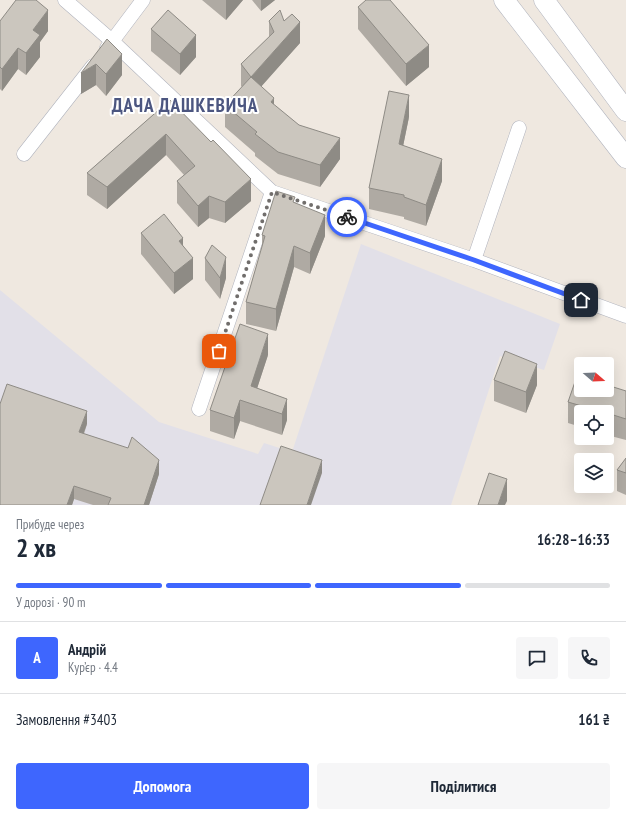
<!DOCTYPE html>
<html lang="uk">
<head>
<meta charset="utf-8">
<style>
	:root { --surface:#fff; --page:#f6f6f7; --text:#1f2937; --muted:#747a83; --line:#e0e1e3; --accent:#3e66fe }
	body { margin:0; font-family:"PT Sans Narrow",sans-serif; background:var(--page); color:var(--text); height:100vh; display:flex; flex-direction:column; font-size:15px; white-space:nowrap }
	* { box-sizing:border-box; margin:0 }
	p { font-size:13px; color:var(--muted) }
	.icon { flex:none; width:22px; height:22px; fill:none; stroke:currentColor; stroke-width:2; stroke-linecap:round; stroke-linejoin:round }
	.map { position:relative; height:505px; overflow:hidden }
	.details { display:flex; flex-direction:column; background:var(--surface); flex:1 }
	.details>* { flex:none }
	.needle { width:26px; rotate:109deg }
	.buttons { position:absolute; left:574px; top:357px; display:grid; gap:8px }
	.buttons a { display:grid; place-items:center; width:40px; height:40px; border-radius:4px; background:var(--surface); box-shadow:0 4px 16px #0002; font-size:20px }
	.pin { position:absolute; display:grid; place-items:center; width:34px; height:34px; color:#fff; margin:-17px; border-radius:8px; box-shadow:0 2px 6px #0006 }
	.courier { position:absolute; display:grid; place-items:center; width:40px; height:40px; margin:-20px; border:3px solid #3e66fe; border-radius:50%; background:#fff; color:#222; box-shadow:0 1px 5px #0007 }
	.head em { font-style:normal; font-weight:800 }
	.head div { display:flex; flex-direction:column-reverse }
	.head { display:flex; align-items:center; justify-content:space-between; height:68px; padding:0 16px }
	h1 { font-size:26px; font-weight:800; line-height:30px }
	.bar { display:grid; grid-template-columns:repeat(4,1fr); gap:6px 4px; align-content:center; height:48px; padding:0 16px }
	.bar i { height:5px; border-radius:3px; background:var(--line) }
	.bar .current { background:var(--accent) }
	.bar p { grid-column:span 4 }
	.line { display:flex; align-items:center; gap:10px; padding:0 16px; border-top:1px solid var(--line) }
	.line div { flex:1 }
	.round { display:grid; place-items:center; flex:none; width:42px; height:42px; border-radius:4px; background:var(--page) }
	.button { display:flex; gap:8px; margin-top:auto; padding:8px 16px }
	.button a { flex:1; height:46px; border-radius:4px; background:var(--accent); color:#fff; font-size:16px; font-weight:800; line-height:46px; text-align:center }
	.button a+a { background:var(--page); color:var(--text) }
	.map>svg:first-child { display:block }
	.industrial { fill:#e2e0e8 }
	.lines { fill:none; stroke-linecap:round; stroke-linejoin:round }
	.street-casing { stroke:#b0b3bd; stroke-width:15 }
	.secondary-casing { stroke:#b0b3bd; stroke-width:21 }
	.street { stroke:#fff; stroke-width:14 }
	.secondary { stroke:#fff; stroke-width:20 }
	.wall { fill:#afaaa3 }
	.shaded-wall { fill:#8e8b85 }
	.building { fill:#cbc6be; stroke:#8e8b85 }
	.done { stroke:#716e6c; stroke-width:4; stroke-dasharray:0 7.2 }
	.route { stroke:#3e66fe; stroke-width:5 }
	.labels { text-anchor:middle; stroke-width:4; stroke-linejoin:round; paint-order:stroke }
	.district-label { font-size:19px; font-weight:bold; letter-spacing:1px; fill:#4c5680; stroke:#fff }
</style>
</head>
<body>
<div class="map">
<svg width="626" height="505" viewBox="0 0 626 505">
	<rect width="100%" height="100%" fill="#efe8e0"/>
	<!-- industrial -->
	<path class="industrial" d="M 361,244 L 560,324 L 544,370 L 500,356 L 451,505 L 0,505 L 0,290 L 159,422 L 258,454 L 264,443 L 292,452 Z"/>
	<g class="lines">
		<defs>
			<path id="street" d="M 65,0 L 112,41 L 272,192 L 474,260 L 626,316
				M 107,48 L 143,0
				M 24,154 L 93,66
				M 474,260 L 519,128
				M 199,409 L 272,192"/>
			<path id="secondary" d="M 504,0 L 626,158
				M 544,0 L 626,111"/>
		</defs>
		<!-- street casing -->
		<use href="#street" class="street-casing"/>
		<!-- secondary casing -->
		<use href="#secondary" class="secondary-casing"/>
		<!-- street -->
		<use href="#street" class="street"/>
		<!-- secondary -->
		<use href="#secondary" class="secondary"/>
	</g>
	<!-- wall -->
	<path class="wall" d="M 202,0 L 243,0 L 226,20 Z
		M 252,0 L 275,0 L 261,11 Z
		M 358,7 L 429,67 L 406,86 L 358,29 Z
		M 0,21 L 48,31 L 40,42 L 40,57 L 26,75 L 18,69 L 2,91 L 0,89 Z
		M 269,21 L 284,21 L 300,43 L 261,86 L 274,105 L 340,159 L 320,187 L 278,174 L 255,156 L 255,153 L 225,127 L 225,105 L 242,87 L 241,86 L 241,64 L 269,37 Z
		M 151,29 L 196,57 L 180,75 L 151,51 Z
		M 107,39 L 122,75 L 106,96 L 96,85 L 81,94 Z
		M 170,100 L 251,201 L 225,223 L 209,218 L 198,227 L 177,203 L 177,181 L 184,175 L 166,155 L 107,209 L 87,195 L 87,173 Z
		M 409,117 L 403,146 L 442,181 L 426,226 L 404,219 L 404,217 L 369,209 L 369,188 Z
		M 295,202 L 325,236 L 310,274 L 294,267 L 276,331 L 246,324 L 246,302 L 262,247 L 262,235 Z
		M 141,233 L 183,247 L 193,279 L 174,294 L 141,254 Z
		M 205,258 L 226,278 L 220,299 L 205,280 Z
		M 268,355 L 257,388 L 287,399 L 287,420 L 282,435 L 240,421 L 234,439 L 210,431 L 210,410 Z
		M 494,380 L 537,385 L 526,413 L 494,401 Z
		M 626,391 L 626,440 L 607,435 L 607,412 L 581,412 L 581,427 L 568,423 L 568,402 Z
		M 87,424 L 84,434 L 159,474 L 149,505 L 93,505 L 74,499 L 72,505 L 0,505 Z
		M 626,458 L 626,495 L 617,491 L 617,470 Z"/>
	<!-- shaded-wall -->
	<path class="shaded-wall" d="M 226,0 L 243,0 L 226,20 Z
		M 261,0 L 275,0 L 261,11 Z
		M 48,10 L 48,31 L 40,42 L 40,57 L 26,75 L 26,53 L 33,30 Z
		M 300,22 L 300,43 L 251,98 L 251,77 Z
		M 196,35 L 196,57 L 180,75 L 180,54 Z
		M 429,45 L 429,67 L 406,86 L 406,64 Z
		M 18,48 L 18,69 L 2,91 L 2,69 Z
		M 122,54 L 122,75 L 106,96 L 106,74 Z
		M 96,64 L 96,85 L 81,94 L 81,73 Z
		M 409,95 L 409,117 L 399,166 L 399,144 Z
		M 274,98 L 274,119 L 271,102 Z
		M 166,134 L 166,155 L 107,209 L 107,187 Z
		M 340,138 L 340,159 L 320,187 L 320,165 Z
		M 442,159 L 442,181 L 426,226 L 426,205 Z
		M 251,179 L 251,201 L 225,223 L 225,202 Z
		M 209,196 L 209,218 L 198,227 L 198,206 Z
		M 325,215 L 325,236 L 310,274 L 310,253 Z
		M 183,238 L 183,259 L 179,241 Z
		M 294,246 L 294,267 L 276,331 L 276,309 Z
		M 226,257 L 226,278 L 220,299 L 220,278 Z
		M 193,258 L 193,279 L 174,294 L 174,273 Z
		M 268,334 L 268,355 L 252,404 L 251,386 Z
		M 537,364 L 537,385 L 526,413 L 526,392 Z
		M 287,399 L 287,420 L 282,435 L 282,414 Z
		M 240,400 L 240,421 L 234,439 L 234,418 Z
		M 87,411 L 87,424 L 79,445 L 79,432 Z
		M 159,460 L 159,474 L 149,505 L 144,505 Z
		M 322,460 L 322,473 L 311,505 L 307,505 Z
		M 507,479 L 507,501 L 505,505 L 498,505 Z
		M 74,486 L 74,499 L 72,505 L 67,505 Z"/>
	<!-- building -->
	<path class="building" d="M 16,0 L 36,0 L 48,10 L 33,30 L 40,35 L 26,53 L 18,48 L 2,69 L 0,67 L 0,21 Z
		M 366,0 L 390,0 L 429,45 L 406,64 L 358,7 Z
		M 168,10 L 196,35 L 180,54 L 151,29 Z
		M 280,10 L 284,21 L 292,14 L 300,22 L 251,77 L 241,64 L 274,32 L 269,21 Z
		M 107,39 L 122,54 L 106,74 L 96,64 L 81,73 Z
		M 251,77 L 274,98 L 271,102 L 299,125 L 340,138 L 320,165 L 278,152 L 255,134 L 257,132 L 225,105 Z
		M 389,91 L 409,95 L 399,144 L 442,159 L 426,205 L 404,197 L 404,195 L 369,188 Z
		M 170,100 L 211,142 L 213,140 L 251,179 L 225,202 L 209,196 L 198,206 L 177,181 L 195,166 L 166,134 L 107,187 L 87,173 Z
		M 276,191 L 295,197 L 293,202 L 325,215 L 310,253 L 294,246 L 276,309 L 246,302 L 265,236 L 262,235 Z
		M 164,214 L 183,238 L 179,241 L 193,258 L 174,273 L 141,233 Z
		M 212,245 L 226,257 L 220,278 L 205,258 Z
		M 240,324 L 268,334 L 251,386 L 287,399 L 282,414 L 240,400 L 234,418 L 210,410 Z
		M 505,351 L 537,364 L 526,392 L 494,380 Z
		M 577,376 L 581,377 L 581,390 L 607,390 L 607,385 L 626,391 L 626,419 L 607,413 L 607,412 L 602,412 L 568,402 Z
		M 7,384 L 87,411 L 79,432 L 128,448 L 132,437 L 159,460 L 144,505 L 108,505 L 111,498 L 74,486 L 67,505 L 0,505 L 0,404 Z
		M 281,446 L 322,460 L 307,505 L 260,505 Z
		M 626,458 L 626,473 L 617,470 Z
		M 489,473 L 507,479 L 498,505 L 478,505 Z"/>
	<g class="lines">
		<!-- done -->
		<path class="done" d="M 219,351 L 272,192 L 347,217"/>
		<!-- route -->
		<path class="route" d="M 347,217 L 474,260 L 581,300"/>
	</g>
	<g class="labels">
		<!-- district labels -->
		<g class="district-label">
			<text x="185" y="112">ДАЧА ДАШКЕВИЧА</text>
		</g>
	</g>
</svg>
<div class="buttons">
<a><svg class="needle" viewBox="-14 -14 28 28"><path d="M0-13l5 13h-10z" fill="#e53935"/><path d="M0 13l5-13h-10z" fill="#747a83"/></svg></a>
<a><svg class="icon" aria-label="locate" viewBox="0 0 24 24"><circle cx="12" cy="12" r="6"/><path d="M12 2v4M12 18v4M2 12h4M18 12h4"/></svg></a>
<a><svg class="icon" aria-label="layers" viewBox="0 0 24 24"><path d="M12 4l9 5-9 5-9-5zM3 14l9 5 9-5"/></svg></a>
</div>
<div class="pin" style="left:219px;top:351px;background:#ea580c"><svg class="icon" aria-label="bag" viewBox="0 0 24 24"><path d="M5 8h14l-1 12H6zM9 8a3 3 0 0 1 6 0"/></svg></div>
<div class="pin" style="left:581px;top:300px;background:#1f2937"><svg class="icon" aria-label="home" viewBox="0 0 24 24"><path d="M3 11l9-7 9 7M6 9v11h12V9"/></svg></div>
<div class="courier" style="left:347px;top:217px"><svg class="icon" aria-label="bike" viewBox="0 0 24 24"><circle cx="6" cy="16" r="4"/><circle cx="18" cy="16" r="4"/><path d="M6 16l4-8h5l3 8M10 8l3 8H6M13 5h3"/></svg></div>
</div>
<section class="details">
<div class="head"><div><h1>2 хв</h1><p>Прибуде через</p></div><em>16:28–16:33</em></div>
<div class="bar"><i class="current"></i><i class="current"></i><i class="current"></i><i></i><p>У дорозі · 90 m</p></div>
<div class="line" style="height:72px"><b class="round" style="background:var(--accent);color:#fff">А</b><div><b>Андрій</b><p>Кур’єр · 4.4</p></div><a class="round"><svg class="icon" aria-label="chat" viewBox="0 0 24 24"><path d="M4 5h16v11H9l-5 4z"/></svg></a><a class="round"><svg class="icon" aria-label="phone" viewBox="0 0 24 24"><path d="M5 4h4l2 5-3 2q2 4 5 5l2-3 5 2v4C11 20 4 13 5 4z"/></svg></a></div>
<div class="line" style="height:52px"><div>Замовлення #3403</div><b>161 ₴</b></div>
<div class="button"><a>Допомога</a><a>Поділитися</a></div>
</section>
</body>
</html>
